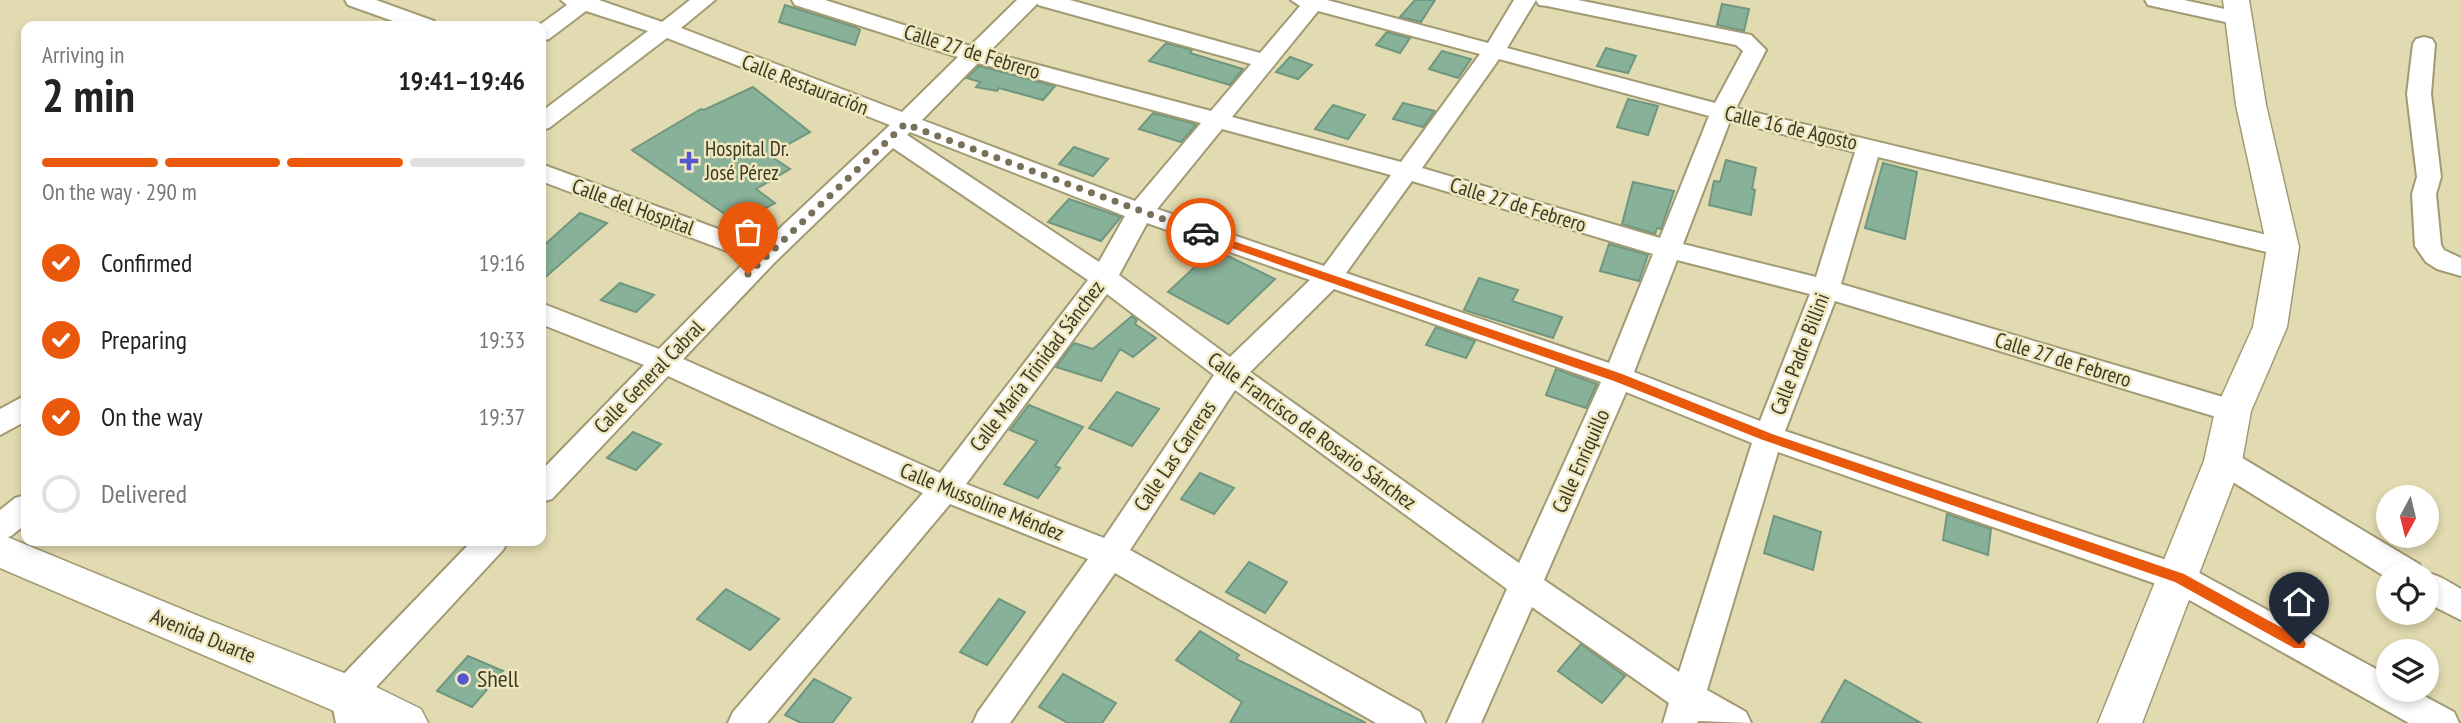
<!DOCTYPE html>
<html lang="en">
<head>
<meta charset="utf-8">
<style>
	:root { --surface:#fff; --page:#f2f2f2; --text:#222; --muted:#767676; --line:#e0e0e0; --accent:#ea580c }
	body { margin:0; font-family:"PT Sans Narrow",sans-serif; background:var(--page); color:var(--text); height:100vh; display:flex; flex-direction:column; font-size:26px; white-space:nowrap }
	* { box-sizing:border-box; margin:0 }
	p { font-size:23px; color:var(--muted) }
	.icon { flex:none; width:38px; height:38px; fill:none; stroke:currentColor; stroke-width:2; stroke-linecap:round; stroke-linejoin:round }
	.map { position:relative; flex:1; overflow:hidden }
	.panel { position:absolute; left:21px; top:21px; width:525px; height:525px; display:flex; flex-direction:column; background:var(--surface); border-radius:14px; box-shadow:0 4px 10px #0003 }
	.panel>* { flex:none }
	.needle { width:46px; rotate:187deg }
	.buttons { position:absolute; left:2376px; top:485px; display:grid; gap:14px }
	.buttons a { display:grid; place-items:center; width:63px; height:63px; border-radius:50%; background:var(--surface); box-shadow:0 4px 10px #0003; font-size:35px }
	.pin { position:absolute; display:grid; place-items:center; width:60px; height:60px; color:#fff; margin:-72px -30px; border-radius:50% 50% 50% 0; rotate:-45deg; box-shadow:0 0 7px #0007 }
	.pin .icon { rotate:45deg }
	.courier { position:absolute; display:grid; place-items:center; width:70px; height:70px; margin:-35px; border:5px solid #ea580c; border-radius:50%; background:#fff; color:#222; box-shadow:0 2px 9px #0007 }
	.head em { font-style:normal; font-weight:600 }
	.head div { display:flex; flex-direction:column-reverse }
	.head { display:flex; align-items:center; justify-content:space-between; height:119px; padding:0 21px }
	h1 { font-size:46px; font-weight:600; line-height:52px }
	.bar { display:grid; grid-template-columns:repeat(4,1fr); gap:10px 7px; align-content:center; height:84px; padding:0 21px }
	.bar i { height:9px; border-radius:5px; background:var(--line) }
	.bar .current { background:var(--accent) }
	.bar p { grid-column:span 4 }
	ol { padding:0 21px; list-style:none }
	li { display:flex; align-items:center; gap:21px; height:77px }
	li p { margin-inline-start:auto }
	li .icon { padding:7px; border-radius:50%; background:var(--accent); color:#fff; stroke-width:4 }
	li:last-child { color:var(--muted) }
	li i { width:38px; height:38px; border:4px solid var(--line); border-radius:50% }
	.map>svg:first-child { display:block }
	.building { fill:#88b199; stroke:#6f977f; stroke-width:2 }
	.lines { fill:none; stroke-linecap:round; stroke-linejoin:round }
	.minor-casing { stroke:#a29a73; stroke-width:4 }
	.major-casing { stroke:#a29a73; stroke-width:3 }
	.minor { fill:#fff; fill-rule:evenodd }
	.major { fill:#fff; fill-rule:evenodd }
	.route { fill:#ea580c }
	.done { stroke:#767158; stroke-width:7; stroke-dasharray:0 12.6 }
	.poi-dot { fill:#5755cd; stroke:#efe7bd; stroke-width:2.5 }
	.labels { text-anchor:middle; stroke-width:5; stroke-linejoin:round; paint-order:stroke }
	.street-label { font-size:21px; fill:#3c3928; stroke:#efe7bd }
	.poi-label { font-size:21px; fill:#3c3928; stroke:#efe7bd; text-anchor:start }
	.near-poi-label { font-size:24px; fill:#3c3928; stroke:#efe7bd; text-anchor:start }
</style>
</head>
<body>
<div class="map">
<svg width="2461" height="723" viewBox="0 0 2461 723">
	<rect width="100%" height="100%" fill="#e2dab0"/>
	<!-- building -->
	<path class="building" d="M 1415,0 L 1435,0 L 1421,22 L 1400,17 Z
		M 1722,4 L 1749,9 L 1744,31 L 1717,25 Z
		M 785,5 L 855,27 L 860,30 L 855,45 L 779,22 Z
		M 1387,32 L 1410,38 L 1400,53 L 1376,45 Z
		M 1166,43 L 1192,50 L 1190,53 L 1243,69 L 1230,85 L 1149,61 Z
		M 1606,48 L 1636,56 L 1628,73 L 1597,66 Z
		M 1442,51 L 1471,59 L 1458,78 L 1429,69 Z
		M 1290,57 L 1312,65 L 1298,79 L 1276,72 Z
		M 979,66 L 1055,86 L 1043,100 L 999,88 L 997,91 L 976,87 L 980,82 L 967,78 Z
		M 753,87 L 810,132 L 769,155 L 790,169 L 756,189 L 775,203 L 762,210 L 774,219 L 751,232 L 632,150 L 701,109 L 704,110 Z
		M 1628,99 L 1658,106 L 1648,135 L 1617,127 Z
		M 1403,103 L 1435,111 L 1423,127 L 1393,119 Z
		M 1333,105 L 1365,115 L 1348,139 L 1315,129 Z
		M 1153,113 L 1192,123 L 1196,125 L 1181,142 L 1139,129 Z
		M 1074,147 L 1108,159 L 1093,176 L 1059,164 Z
		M 1726,160 L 1756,168 L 1752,189 L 1755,190 L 1751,215 L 1709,205 L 1714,181 L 1720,182 Z
		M 1883,163 L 1917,172 L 1905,239 L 1865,228 Z
		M 1633,182 L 1674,191 L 1661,229 L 1657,228 L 1655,234 L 1622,224 Z
		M 1069,199 L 1107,212 L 1121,217 L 1101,241 L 1048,222 Z
		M 580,213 L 607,223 L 541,281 L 541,248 Z
		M 1609,244 L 1648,255 L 1639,281 L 1600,271 Z
		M 1214,249 L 1275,279 L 1228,324 L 1168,292 Z
		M 1479,278 L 1518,290 L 1512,301 L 1562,317 L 1553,338 L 1464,310 Z
		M 620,283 L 654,295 L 636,312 L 601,300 Z
		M 1132,316 L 1137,320 L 1135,324 L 1156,338 L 1133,357 L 1120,349 L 1101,381 L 1056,367 L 1074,343 L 1093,349 Z
		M 1436,327 L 1475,341 L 1466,358 L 1426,345 Z
		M 1556,369 L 1597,384 L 1586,408 L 1546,395 Z
		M 1117,392 L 1159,409 L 1132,446 L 1089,428 Z
		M 1029,405 L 1083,427 L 1055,466 L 1060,468 L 1038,498 L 1004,484 L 1037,441 L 1010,430 Z
		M 633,432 L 661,444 L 636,470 L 607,458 Z
		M 1200,473 L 1234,488 L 1214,514 L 1181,499 Z
		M 1947,514 L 1991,529 L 1988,555 L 1943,540 Z
		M 1774,516 L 1821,532 L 1813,570 L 1764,553 Z
		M 1249,562 L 1287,582 L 1265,613 L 1226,592 Z
		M 726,589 L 779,619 L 750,650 L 697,619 Z
		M 999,599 L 1025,612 L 987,665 L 960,652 Z
		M 1200,631 L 1239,655 L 1236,659 L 1366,723 L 1230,723 L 1242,702 L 1176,660 Z
		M 1581,644 L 1625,676 L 1602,703 L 1558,671 Z
		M 468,656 L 503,671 L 472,707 L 437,691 Z
		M 1063,674 L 1116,703 L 1102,723 L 1068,723 L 1039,707 Z
		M 814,679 L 851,698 L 832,723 L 801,723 L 785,715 Z
		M 1845,680 L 1921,723 L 1821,723 Z"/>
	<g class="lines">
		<defs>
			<path id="minor" d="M 345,0 L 376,0 L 434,21 L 437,26 L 407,26 L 348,5 Z
				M 561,0 L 599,0 L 662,22 L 690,0 L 715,0 L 681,28 L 902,112 L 958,57 L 795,5 L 792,0 L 825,0 L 970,46 L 1017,0 L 1070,0 L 1260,53 L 1300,6 L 1291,0 L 1327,0 L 1488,43 L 1514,0 L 1536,0 L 1507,48 L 1715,103 L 1743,51 L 1736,45 L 1547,6 L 1539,5 L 1536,0 L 1578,0 L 1751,35 L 1766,50 L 1736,108 L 2292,241 L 2296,247 L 2292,253 L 2283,256 L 1878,157 L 1841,284 L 2233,400 L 2243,403 L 2247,411 L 2243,419 L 2233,422 L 1835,301 L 1785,431 L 2190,568 L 2389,676 L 2389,690 L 2413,690 L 2454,712 L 2459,723 L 2409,723 L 2168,588 L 1778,452 L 1707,690 L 1746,712 L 1751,723 L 1698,721 L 1697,723 L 1663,723 L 1669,703 L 1532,607 L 1481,723 L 1447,723 L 1507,589 L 1235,390 L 1130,550 L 1420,712 L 1425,723 L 1376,723 L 1115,573 L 1010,723 L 973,723 L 978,712 L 1088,559 L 950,504 L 767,723 L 728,723 L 733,712 L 923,493 L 668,376 L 552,499 L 541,502 L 541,471 L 644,365 L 541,324 L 541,303 L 659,349 L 748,259 L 541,181 L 541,164 L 762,245 L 890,125 L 667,38 L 549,128 L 541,130 L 541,112 L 648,31 L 586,11 L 549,39 L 541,41 L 541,26 L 538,26 L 567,5 ZM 1038,3 L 1038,5 L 1251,64 L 1211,111 L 989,52 ZM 1318,11 L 1480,54 L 1401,162 L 1232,117 ZM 1499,59 L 1709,116 L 1660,238 L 1422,168 ZM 978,63 L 1201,123 L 1135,201 L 922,120 ZM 1730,121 L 1855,152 L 1816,277 L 1683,244 ZM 1222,129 L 1391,175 L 1324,266 L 1157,209 ZM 910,132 L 1125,216 L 1099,262 L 907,135 ZM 893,148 L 1088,280 L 940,473 L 683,359 L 775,262 ZM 1412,181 L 1653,254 L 1609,363 L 1346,273 ZM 1147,223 L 1310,280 L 1230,357 L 1119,275 ZM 1677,260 L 1810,294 L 1760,421 L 1634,372 ZM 1334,289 L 1601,382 L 1519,563 L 1250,372 ZM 1107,294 L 1214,375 L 1104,538 L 966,484 ZM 1626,392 L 1752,443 L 1679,672 L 1544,580 Z
				M 2145,0 L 2184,0 L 2247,14 L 2250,19 L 2247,24 L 2239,25 L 2148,5 Z
				M 2424,37 L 2432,39 L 2435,44 L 2431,94 L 2441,177 L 2436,194 L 2441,245 L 2444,250 L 2461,258 L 2461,276 L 2437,269 L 2426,262 L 2415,246 L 2412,194 L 2417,177 L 2407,94 L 2413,44 L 2416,39 Z
				M 26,395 L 26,421 L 0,435 L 0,409 Z
				M 2223,449 L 2234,453 L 2419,564 L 2424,573 C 2437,573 2450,583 2461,589 L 2461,620 L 2427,603 L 2427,574 L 2389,574 L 2389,579 L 2212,469 L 2208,461 L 2212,453 Z
				M 26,495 L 26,524 L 11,536 L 0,540 L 0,510 L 15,498 Z
				M 472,541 L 508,541 L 503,550 L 365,699 L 370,723 L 336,723 L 330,694 L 335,683 Z"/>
			<path id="major" d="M 2223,0 L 2249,0 L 2266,105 L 2299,247 L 2287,327 L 2251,411 L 2242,461 L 2142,723 L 2098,723 L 2204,461 L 2215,411 L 2253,327 L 2267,247 L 2236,105 Z
				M 0,534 L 201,617 L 362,680 L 421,709 L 428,723 L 362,723 L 0,568 Z"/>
		</defs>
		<!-- minor casing -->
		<use href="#minor" class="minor-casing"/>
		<!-- major casing -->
		<use href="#major" class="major-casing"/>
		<!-- minor -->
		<use href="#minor" class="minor"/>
		<!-- major -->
		<use href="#major" class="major"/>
	</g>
	<!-- route -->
	<path class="route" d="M 1197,231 L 1204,231 L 1622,374 L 1772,434 L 2184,574 L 2304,640 L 2306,644 L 2304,648 L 2294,648 L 2175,582 L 1763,440 L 1614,381 L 1197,236 Z"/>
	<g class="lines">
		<!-- done -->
		<path class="done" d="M 748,274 L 905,124 L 1201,233"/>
	</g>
	<!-- markers -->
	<g class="poi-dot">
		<path d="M685.5 150.5h7v7h7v7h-7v7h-7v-7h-7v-7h7z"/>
		<circle cx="463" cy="679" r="7"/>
	</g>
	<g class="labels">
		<!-- street labels -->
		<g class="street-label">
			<text transform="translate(972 52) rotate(17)" y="7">Calle 27 de Febrero</text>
			<text transform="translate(805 85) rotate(21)" y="7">Calle Restauración</text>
			<text transform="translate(1791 128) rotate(13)" y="7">Calle 16 de Agosto</text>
			<text transform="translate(1518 205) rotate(17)" y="7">Calle 27 de Febrero</text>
			<text transform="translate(633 207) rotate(20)" y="7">Calle del Hospital</text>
			<text transform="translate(1800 354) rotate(-69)" y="7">Calle Padre Billini</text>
			<text transform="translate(2063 360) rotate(17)" y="7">Calle 27 de Febrero</text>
			<text transform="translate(1037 366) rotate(-53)" y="7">Calle María Trinidad Sánchez</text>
			<text transform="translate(649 377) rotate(-46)" y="7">Calle General Cabral</text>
			<text transform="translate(1312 431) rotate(36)" y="7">Calle Francisco de Rosario Sánchez</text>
			<text transform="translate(1175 456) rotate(-56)" y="7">Calle Las Carreras</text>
			<text transform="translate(1581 461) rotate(-66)" y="7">Calle Enriquillo</text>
			<text transform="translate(982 502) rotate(22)" y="7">Calle Mussoline Méndez</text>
			<text transform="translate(203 636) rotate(22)" y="7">Avenida Duarte</text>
		</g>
		<!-- poi labels -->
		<g class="poi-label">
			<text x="705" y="156">Hospital Dr.<tspan x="705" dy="24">José Pérez</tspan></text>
		</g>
		<!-- near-poi labels -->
		<g class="near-poi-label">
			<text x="477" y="687">Shell</text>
		</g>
	</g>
</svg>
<div class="buttons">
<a><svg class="needle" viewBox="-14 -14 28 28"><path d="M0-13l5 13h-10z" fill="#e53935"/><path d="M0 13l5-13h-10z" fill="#767676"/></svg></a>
<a><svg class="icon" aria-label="locate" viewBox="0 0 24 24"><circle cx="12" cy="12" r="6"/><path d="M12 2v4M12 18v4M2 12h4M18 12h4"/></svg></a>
<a><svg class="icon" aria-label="layers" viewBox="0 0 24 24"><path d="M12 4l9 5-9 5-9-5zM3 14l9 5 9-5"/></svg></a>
</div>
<div class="pin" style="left:748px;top:274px;background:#ea580c"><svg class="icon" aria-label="bag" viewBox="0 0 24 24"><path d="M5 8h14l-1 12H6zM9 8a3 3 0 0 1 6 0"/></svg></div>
<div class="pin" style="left:2299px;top:644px;background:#1f2937"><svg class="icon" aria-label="home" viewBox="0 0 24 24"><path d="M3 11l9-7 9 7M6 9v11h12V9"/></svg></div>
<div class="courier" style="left:1201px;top:233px"><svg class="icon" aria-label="car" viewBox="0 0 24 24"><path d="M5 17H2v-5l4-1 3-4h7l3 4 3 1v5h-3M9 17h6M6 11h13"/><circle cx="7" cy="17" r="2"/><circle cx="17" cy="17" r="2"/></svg></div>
<section class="panel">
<div class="head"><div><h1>2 min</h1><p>Arriving in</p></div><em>19:41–19:46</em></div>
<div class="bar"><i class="current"></i><i class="current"></i><i class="current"></i><i></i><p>On the way · 290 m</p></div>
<ol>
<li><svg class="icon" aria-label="check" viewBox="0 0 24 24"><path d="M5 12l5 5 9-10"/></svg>Confirmed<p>19:16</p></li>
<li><svg class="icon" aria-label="check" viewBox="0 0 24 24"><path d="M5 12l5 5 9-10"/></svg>Preparing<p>19:33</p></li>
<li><svg class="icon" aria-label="check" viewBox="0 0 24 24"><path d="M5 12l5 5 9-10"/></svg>On the way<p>19:37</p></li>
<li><i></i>Delivered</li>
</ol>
</section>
</div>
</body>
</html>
